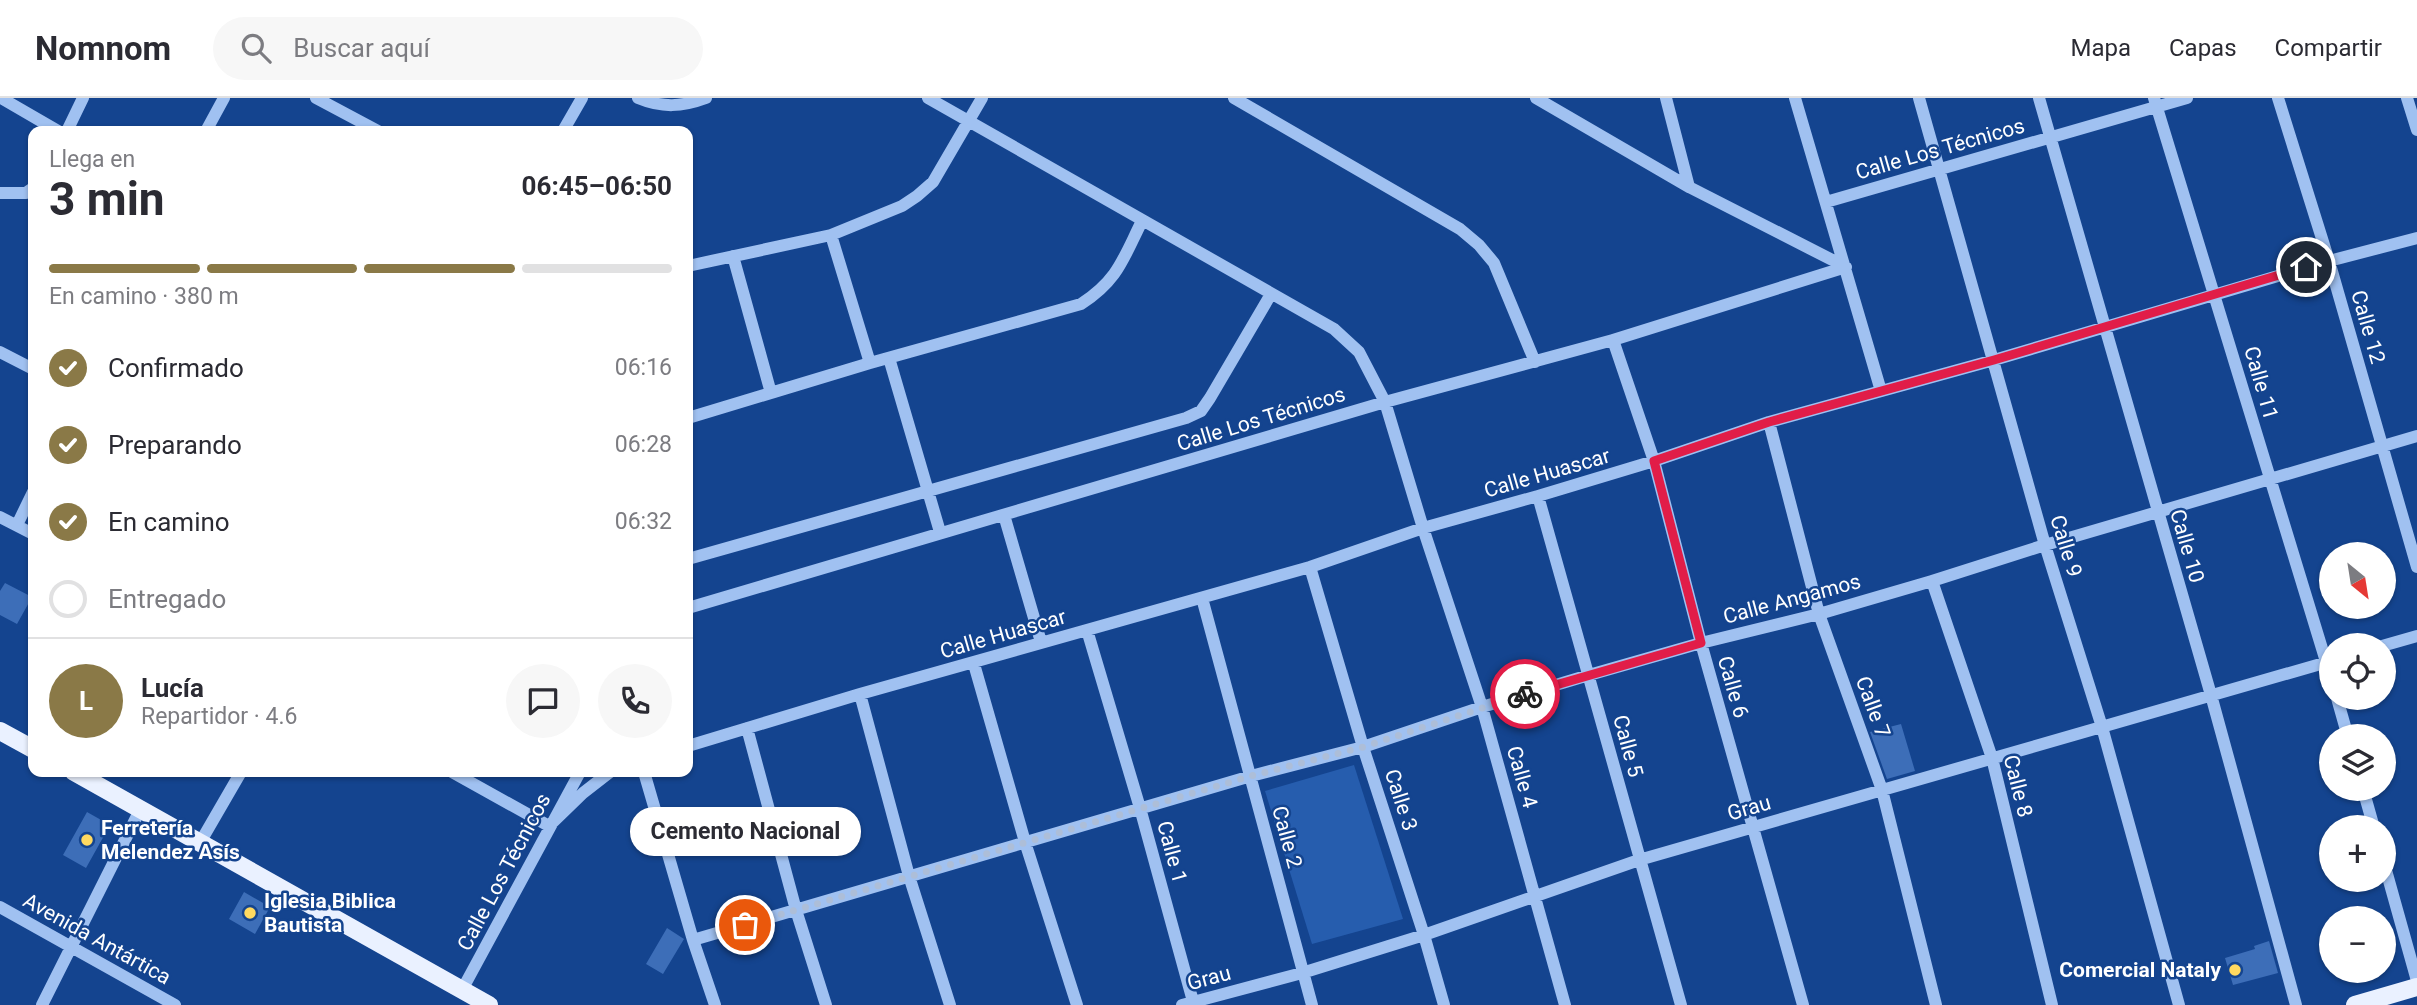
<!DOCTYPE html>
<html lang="es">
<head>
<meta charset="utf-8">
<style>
	:root { --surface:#fff; --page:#f7f7f7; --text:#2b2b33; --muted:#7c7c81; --line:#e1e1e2; --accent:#8a7947 }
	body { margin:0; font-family:Roboto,sans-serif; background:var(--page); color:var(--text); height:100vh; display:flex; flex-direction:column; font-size:26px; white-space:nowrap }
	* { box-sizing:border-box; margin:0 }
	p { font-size:23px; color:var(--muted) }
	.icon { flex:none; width:38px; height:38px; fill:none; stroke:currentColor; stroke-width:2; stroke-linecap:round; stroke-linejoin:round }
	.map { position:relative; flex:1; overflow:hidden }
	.sheet { position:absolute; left:28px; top:28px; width:665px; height:651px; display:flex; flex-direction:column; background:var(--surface); border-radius:14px; box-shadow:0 2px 5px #0004 }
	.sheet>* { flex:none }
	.needle { width:46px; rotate:150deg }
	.controls { position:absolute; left:2319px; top:444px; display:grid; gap:14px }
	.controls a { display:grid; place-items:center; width:77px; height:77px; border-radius:50%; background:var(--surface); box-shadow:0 2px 5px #0004; font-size:35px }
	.pin { position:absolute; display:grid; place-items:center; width:60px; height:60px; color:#fff; margin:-30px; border:4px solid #fff; border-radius:50%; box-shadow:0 2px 7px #0007 }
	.courier { position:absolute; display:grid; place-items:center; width:70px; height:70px; margin:-35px; border:5px solid #e11d48; border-radius:50%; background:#fff; color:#222; box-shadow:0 2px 9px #0007 }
	.bubble { position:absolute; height:49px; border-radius:24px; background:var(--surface); box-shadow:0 2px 5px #0004; font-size:23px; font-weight:700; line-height:49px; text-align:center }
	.summary em { font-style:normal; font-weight:700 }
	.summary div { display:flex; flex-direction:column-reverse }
	.summary { display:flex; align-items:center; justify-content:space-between; height:119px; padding:0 21px }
	h1 { font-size:46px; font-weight:700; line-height:52px }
	.bar { display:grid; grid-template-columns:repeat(4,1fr); gap:10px 7px; align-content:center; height:84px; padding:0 21px }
	.bar i { height:9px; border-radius:5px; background:var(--line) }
	.bar .on { background:var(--accent) }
	.bar p { grid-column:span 4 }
	.line { display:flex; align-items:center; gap:18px; padding:0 21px; border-top:2px solid var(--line) }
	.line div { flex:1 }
	.round { display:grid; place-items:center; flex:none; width:74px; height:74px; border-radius:37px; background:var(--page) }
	ol { padding:0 21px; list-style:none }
	li { display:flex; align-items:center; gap:21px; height:77px }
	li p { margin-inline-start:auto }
	li .icon { padding:7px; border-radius:50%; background:var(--accent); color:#fff; stroke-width:4 }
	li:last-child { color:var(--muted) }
	li i { width:38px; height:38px; border:4px solid var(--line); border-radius:50% }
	header { display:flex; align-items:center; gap:42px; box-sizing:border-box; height:98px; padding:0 35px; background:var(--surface); border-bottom:2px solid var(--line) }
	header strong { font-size:33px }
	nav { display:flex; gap:38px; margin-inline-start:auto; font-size:24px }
	.search { width:490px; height:63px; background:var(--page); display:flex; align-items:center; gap:18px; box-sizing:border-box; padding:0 24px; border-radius:38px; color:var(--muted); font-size:26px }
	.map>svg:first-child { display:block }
	.green { fill:#265dae }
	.building { fill:#3d6eb8 }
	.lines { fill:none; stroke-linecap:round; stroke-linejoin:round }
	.minor { stroke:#a0c1f1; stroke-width:12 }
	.major { stroke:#eaf1ff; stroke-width:18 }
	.done { stroke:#adbed8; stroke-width:7; stroke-dasharray:0 12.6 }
	.route { stroke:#e11d48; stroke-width:9 }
	.poi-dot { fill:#ffd960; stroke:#14448f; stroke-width:2.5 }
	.labels { text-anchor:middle; stroke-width:5; stroke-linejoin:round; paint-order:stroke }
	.street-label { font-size:21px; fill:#fff; stroke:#14448f }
	.poi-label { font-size:21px; font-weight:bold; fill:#fff; stroke:#14448f; text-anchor:start }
</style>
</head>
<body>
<header>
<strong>Nomnom</strong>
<div class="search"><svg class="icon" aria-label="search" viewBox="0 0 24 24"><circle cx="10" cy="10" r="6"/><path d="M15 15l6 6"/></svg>Buscar aquí</div>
<nav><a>Mapa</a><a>Capas</a><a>Compartir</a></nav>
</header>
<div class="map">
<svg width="2417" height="907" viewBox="0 0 2417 907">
	<rect width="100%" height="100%" fill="#14448f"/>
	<!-- green -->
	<path class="green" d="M 1354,667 L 1403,821 L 1312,846 L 1265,693 Z"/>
	<!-- building -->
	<path class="building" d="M 5,485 L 32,499 L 17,526 L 0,517 L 0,493 Z
		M 1901,626 L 1915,673 L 1887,681 L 1870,634 Z
		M 87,714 L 110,727 L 86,770 L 63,757 Z
		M 244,794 L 270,809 L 255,836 L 229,821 Z
		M 667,830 L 684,841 L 663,876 L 646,866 Z
		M 2269,843 L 2278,875 L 2233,887 L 2225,860 L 2255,851 L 2254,848 Z"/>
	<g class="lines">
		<!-- minor -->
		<path class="minor" d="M 1,0 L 58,33
			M 316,0 L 378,33
			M 638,0 C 662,10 682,9 706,0
			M 928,0 L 1334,231 L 1359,254 L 1385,304 L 1423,430 L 1482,609 L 1565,907
			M 1234,0 L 1460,131 L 1479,147 L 1494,165 L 1535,264
			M 1536,0 L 1689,89 L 1846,169
			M 1666,0 L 1689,89
			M 1795,0 L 1881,293
			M 1919,0 L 2045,447 L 2102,629 L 2179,907
			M 2039,0 L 2211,597 L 2296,907
			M 2154,0 L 2331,580
			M 2278,0 L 2329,163 L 2417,469
			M 2407,0 L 2417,32
			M 67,33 L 83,0
			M 206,33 L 224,0
			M 563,33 L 582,0
			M 0,95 L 26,95 L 33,90
			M 1826,104 L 2187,0
			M 831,137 L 870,265
			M 733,158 L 771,295
			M 688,168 L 831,137 L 902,108 L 917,98 L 933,84 L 982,0
			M 1613,242 L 1654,363 L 1701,545 L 1803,907
			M 0,254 L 33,271
			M 889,260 L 940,434
			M 688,320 L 870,265 L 1081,206 C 1118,182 1123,161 1142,123
			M 1769,324 L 1819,516 L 1882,692 L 1936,907
			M 1538,398 L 1681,907
			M 1004,417 L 1041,544
			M 0,419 L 33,436
			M 17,427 L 33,394
			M 688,461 L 1186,320 L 1201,313 L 1210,300 L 1271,196
			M 1310,469 L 1363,649 L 1424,837 L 1444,907
			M 1932,483 L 1992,660 L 2052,907
			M 1202,500 L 1312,907
			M 688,510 L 1385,304 L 1613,242 L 1846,169
			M 1087,532 L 1140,710 L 1194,907
			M 2382,548 L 2417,538
			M 974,566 L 1025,744 L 1077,907
			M 860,596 L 909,778 L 950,907
			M 2337,600 L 2348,639
			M 747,630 L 796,812 L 826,907
			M 688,648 L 860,596 L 1310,469 L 1423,430 L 1538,398 L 1654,363 L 1769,324 L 1994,262 L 2329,163 L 2417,140
			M 452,674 L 549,728 L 583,695 L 610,674
			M 644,674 L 693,842 L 715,907
			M 2363,691 L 2374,730
			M 201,743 L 241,674
			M 2384,765 L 2417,883
			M 0,809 L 175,907
			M 693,842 L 1251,678 L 1363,649 L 1482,609 L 1589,577 L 1701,545 L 1819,516 L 1932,483 L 2045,447 L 2417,338
			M 462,892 L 580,674
			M 42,907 L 141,710
			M 1182,907 L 1302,875 L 1424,837 L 1639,762 L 2331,563"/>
		<!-- major -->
		<path class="major" d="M 0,633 L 33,651
			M 74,674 L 489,907
			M 2355,907 L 2417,889"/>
	</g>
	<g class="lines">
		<!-- done -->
		<path class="done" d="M 745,827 L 1251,678 L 1363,649 L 1525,596"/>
		<!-- route -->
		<path class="route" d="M 1525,596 L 1701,545 L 1654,363 L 1769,324 L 1994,262 L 2306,169"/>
	</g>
	<!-- markers -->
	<g class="poi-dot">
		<circle cx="87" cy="742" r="7"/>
		<circle cx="250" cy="815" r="7"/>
		<circle cx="2235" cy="872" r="7"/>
	</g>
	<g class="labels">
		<!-- street labels -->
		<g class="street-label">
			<text transform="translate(1940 51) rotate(-16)" y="7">Calle Los Técnicos</text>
			<text transform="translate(2368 229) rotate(74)" y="7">Calle 12</text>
			<text transform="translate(2261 285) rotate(74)" y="7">Calle 11</text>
			<text transform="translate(1261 321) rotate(-17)" y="7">Calle Los Técnicos</text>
			<text transform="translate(1547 375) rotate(-16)" y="7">Calle Huascar</text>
			<text transform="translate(2066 448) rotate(73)" y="7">Calle 9</text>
			<text transform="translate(2187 448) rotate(74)" y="7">Calle 10</text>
			<text transform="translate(1792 501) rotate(-15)" y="7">Calle Angamos</text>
			<text transform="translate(1003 536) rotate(-16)" y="7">Calle Huascar</text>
			<text transform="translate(1733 589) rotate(74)" y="7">Calle 6</text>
			<text transform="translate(1873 609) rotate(70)" y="7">Calle 7</text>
			<text transform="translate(1628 648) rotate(75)" y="7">Calle 5</text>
			<text transform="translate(1522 679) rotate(74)" y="7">Calle 4</text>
			<text transform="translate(2018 688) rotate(76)" y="7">Calle 8</text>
			<text transform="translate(1401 702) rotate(72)" y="7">Calle 3</text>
			<text transform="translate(1749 710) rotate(-16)" y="7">Grau</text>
			<text transform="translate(1287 739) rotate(75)" y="7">Calle 2</text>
			<text transform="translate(1172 754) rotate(75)" y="7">Calle 1</text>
			<text transform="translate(504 774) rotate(-62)" y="7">Calle Los Técnicos</text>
			<text transform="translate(97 841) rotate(29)" y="7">Avenida Antártica</text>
			<text transform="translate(1209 880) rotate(-15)" y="7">Grau</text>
		</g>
		<!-- poi labels -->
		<g class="poi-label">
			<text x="101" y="737">Ferretería<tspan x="101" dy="24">Melendez Asís</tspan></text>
			<text x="264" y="810">Iglesia Biblica<tspan x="264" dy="24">Bautista</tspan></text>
			<text x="2221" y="879" text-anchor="end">Comercial Nataly</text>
		</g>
	</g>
</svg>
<div class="controls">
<a><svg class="needle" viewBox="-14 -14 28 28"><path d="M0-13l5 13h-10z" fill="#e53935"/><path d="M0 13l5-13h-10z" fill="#7c7c81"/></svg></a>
<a><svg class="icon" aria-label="locate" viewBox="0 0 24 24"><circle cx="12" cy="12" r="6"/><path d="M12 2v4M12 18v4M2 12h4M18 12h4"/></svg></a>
<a><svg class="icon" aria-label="layers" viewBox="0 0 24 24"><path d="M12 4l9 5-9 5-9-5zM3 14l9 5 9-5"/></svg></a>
<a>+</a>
<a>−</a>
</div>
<div class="pin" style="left:745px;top:827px;background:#ea580c"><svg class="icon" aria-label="bag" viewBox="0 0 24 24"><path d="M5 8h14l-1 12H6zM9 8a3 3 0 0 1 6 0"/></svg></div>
<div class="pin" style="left:2306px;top:169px;background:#1f2937"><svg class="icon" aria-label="home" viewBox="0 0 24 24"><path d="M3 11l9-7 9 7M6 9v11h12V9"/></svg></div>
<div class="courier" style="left:1525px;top:596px"><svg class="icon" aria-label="bike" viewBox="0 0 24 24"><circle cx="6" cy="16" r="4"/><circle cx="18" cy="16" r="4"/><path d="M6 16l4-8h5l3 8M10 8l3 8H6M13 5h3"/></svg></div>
<div class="bubble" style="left:630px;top:709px;width:231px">Cemento Nacional</div>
<section class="sheet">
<div class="summary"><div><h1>3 min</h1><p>Llega en</p></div><em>06:45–06:50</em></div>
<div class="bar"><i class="on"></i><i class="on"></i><i class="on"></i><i></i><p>En camino · 380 m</p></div>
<ol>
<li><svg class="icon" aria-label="check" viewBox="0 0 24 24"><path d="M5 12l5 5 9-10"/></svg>Confirmado<p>06:16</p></li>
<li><svg class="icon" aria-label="check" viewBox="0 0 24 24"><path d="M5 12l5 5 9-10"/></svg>Preparando<p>06:28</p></li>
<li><svg class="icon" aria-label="check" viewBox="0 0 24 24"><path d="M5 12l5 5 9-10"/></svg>En camino<p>06:32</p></li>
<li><i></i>Entregado</li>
</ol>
<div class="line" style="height:126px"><b class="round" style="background:var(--accent);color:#fff">L</b><div><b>Lucía</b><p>Repartidor · 4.6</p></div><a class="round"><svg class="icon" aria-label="chat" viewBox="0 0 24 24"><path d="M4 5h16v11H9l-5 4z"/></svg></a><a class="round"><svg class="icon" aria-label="phone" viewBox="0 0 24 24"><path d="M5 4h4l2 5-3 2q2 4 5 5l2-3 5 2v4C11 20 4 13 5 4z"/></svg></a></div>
</section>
</div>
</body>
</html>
